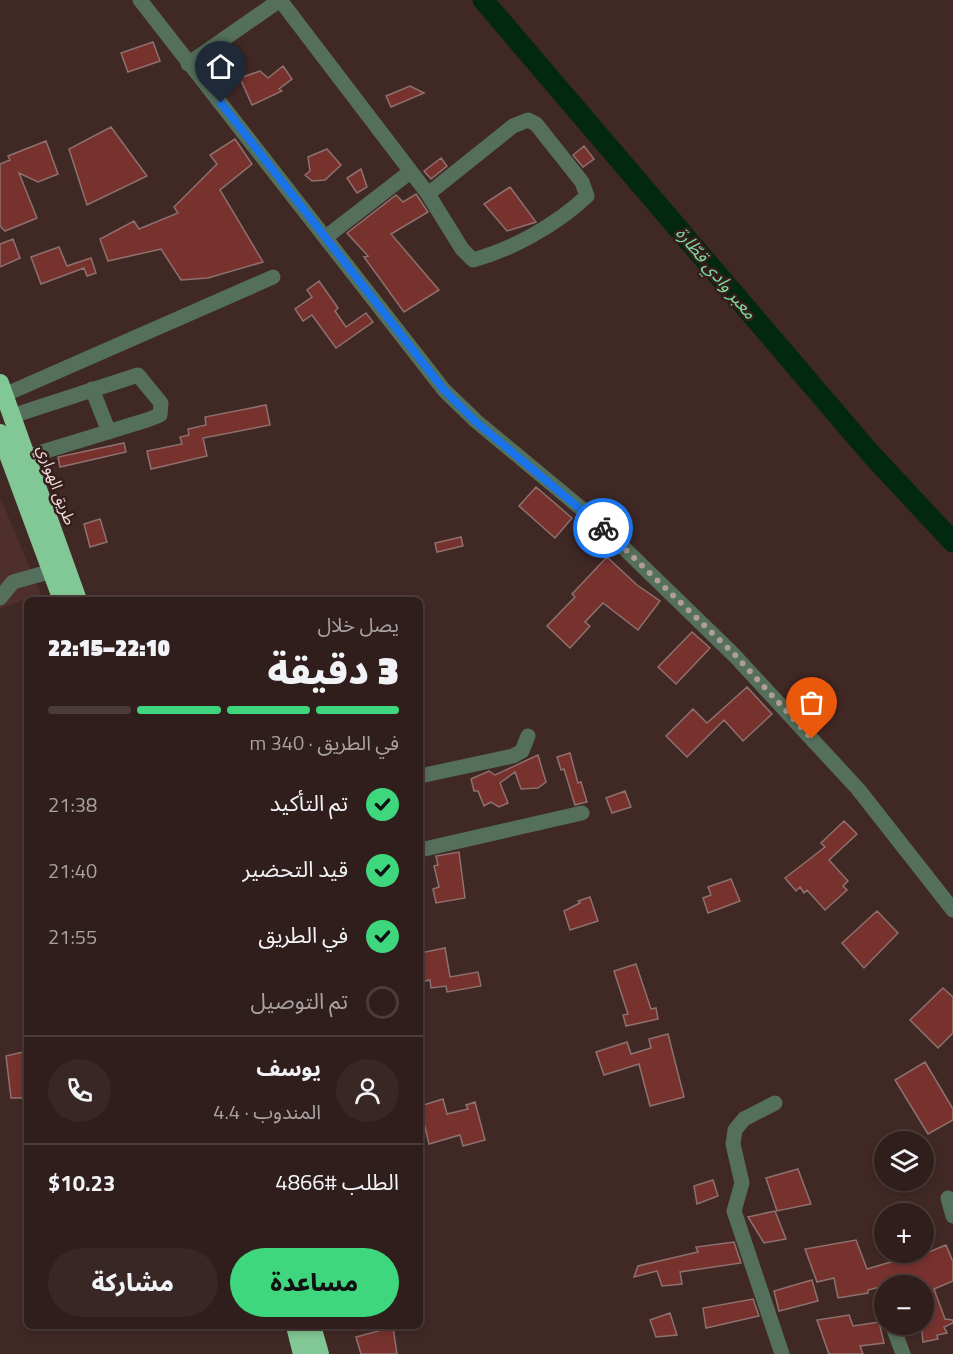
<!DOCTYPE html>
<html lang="ar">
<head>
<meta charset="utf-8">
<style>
	:root { --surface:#301e1c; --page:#382725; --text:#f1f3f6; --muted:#a8a2a3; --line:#4b3c3b; --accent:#3ed77d }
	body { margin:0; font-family:"Titillium Web","Noto Sans Arabic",sans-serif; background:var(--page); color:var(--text); direction:rtl; height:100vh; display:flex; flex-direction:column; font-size:22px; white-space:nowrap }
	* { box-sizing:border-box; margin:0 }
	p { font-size:20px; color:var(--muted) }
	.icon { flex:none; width:33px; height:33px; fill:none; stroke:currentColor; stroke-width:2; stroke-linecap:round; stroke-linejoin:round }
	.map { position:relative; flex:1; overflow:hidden; direction:ltr }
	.details { position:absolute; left:24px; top:597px; width:399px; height:732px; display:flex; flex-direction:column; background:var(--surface); border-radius:9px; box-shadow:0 3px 9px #0003,0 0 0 2px var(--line); direction:rtl }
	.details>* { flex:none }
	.controls { position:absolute; left:874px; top:1131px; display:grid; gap:12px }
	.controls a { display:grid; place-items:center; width:60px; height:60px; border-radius:50%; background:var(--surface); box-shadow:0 3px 9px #0003,0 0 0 2px var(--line); font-size:30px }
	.pin { position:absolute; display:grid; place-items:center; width:51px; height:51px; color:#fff; margin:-62px -26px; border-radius:50% 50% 50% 0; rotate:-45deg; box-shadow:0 0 6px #0007 }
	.pin .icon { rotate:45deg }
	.courier { position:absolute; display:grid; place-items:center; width:60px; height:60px; margin:-30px; border:4px solid #1a73e8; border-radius:50%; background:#fff; color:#222; box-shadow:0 2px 8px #0007 }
	.summary em { font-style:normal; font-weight:800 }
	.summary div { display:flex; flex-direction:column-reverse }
	.summary { display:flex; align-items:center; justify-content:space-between; height:102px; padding:0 24px }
	h1 { font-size:39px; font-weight:800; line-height:45px }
	.bar { display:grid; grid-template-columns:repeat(4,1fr); gap:9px 6px; align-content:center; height:72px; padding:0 24px }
	.bar i { height:8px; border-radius:4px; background:var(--line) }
	.bar .selected { background:var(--accent) }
	.bar p { grid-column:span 4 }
	.line { display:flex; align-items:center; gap:15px; padding:0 24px; border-top:2px solid var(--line) }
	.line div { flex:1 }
	.round { display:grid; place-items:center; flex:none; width:63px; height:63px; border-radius:32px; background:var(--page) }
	ol { padding:0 24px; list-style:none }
	li { display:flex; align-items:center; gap:18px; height:66px }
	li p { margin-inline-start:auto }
	li .icon { padding:6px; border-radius:50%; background:var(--accent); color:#111; stroke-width:4 }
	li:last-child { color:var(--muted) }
	li i { width:33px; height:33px; border:3px solid var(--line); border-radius:50% }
	.primary-button { display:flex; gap:12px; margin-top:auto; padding:12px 24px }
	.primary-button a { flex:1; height:69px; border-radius:36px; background:var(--accent); color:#111; font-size:24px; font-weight:800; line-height:69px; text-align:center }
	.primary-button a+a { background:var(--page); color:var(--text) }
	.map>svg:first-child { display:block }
	.built { fill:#4f2f2c }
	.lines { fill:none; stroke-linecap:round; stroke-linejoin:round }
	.river { stroke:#032812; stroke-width:21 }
	.building { fill:#77322e; stroke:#8e716e; stroke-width:1.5 }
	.minor { stroke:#546f5b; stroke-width:15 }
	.highway { stroke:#82c796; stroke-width:18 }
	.done { stroke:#b09d9b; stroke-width:6; stroke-dasharray:0 10.8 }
	.route { stroke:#1a73e8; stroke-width:8 }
	.labels { text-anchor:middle; stroke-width:5; stroke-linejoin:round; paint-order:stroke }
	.street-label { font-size:16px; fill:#eddcda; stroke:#351e1c }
	.water-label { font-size:18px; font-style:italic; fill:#7ddb9b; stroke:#351e1c }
</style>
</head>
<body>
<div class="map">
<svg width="953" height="1354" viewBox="0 0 953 1354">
	<rect width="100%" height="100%" fill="#402825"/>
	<!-- built -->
	<path class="built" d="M 0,497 L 41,594 L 0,609 Z"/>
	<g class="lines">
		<!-- river -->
		<path class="river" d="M 483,0 L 870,453 L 953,542"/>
	</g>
	<!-- building -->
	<path class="building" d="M 153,42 L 160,61 L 128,72 L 121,53 Z
		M 283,66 L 292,79 L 279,89 L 282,91 L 252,105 L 240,78 L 260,71 L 268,78 Z
		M 410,86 L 424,93 L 391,107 L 386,96 Z
		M 111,127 L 147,176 L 87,205 L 69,149 Z
		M 235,139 L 252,164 L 220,190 L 263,262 L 208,278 L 181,280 L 161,249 L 108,261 L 100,239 L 134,221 L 139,229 L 178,213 L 174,207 L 217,164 L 210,155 Z
		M 46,141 L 58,174 L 38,182 L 19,173 L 37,218 L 5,231 L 0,226 L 0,164 L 10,160 L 8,156 Z
		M 584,146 L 594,159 L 583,167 L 573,155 Z
		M 327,149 L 341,165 L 325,180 L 312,181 L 305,175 L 310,171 L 308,157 Z
		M 441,158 L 447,166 L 431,179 L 424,171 Z
		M 361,169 L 367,187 L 357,193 L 347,178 Z
		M 510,187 L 536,222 L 507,231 L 484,204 Z
		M 416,194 L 428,212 L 391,234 L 439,290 L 404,312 L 364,257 L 368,256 L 347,233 L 396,195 L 403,202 Z
		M 13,239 L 20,258 L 0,267 L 0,244 Z
		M 59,247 L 67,266 L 91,258 L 96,273 L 87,276 L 84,268 L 41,284 L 31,257 Z
		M 319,281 L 338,308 L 335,311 L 346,327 L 366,313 L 373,322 L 336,348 L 312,315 L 303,321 L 295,309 L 312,297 L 307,290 Z
		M 266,405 L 270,425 L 203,438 L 207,456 L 151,469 L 147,451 L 182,444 L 180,437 L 189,435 L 188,429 L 206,425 L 205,417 Z
		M 124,443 L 126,452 L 60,467 L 58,457 Z
		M 536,487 L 572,518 L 555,538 L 519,506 Z
		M 100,519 L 107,542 L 90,547 L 84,524 Z
		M 461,537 L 463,546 L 437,552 L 435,543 Z
		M 607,557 L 637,585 L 660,601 L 638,630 L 603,603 L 585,622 L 590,626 L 570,648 L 547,626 L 575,597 L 572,594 Z
		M 692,632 L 710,648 L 676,684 L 658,667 Z
		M 747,687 L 772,714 L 743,741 L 724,720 L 687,757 L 666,736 L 693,709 L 707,723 Z
		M 570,753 L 578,783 L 581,782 L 587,802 L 582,803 L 575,805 L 564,769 L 561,770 L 557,757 Z
		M 538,755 L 546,782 L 538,788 L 521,789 L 515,772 L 500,783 L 508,803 L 499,807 L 491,802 L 484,806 L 478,791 L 474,791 L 471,779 L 489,771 L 495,775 Z
		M 625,791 L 631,807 L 612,813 L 606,798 Z
		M 844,821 L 857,834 L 829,860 L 848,881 L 843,886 L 847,890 L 825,910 L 807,890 L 804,893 L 800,887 L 796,891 L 785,878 L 825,847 L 821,843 Z
		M 459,852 L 465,898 L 436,903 L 433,889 L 439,887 L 434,866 L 438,865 L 436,856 Z
		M 731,879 L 740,901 L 708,913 L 703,898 L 711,895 L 708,887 Z
		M 590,897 L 598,921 L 570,930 L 564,911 L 580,903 L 578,901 Z
		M 877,911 L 898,933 L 864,968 L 842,943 Z
		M 445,948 L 450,977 L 478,972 L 481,986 L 447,992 L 446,986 L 431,988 L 430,980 L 420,982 L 420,953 Z
		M 636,964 L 651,1009 L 656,1008 L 658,1019 L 626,1026 L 623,1015 L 628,1014 L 614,971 Z
		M 943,988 L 953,997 L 953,1033 L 938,1048 L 910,1020 Z
		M 668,1034 L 684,1097 L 650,1106 L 639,1064 L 604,1075 L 596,1052 L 627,1042 L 631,1054 L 651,1048 L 649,1039 Z
		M 27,1051 L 27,1098 L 11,1098 L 6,1056 Z
		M 925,1062 L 953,1109 L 953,1120 L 928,1134 L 895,1080 Z
		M 443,1099 L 447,1114 L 468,1109 L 466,1105 L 475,1102 L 485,1140 L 463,1146 L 460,1135 L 429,1144 L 420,1106 Z
		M 798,1169 L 811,1204 L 777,1211 L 766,1178 Z
		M 713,1180 L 718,1196 L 697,1204 L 694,1186 Z
		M 775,1211 L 786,1239 L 764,1243 L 748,1217 Z
		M 856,1240 L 867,1269 L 914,1255 L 914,1258 L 946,1245 L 953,1262 L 953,1281 L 934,1289 L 945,1319 L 953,1320 L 953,1323 L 944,1327 L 947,1333 L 937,1335 L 938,1339 L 923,1342 L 921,1324 L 924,1324 L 924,1286 L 883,1286 L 868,1290 L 868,1293 L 838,1298 L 834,1278 L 817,1282 L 805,1249 Z
		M 734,1242 L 741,1263 L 680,1272 L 682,1284 L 662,1286 L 657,1271 L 634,1277 L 638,1266 L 698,1252 L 696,1247 Z
		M 812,1280 L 818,1301 L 779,1311 L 774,1291 Z
		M 753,1299 L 759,1316 L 706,1328 L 703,1308 Z
		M 670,1313 L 677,1335 L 656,1337 L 650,1320 Z
		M 849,1315 L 853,1326 L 879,1322 L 884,1343 L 860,1346 L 863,1354 L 829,1354 L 817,1320 Z
		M 393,1327 L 397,1354 L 361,1354 L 356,1337 Z"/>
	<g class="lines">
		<!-- minor -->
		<path class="minor" d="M 140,0 L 444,390 L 476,421 L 594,519 L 734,655 L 858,789 L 953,910
			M 280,0 L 428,194 L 462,249 L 473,260 C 513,249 556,225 587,196 L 582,182 L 536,124 L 528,120 L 513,126 L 428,194
			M 188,64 L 280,0
			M 326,237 L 410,172
			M 92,389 L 109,432
			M 4,395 L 273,277
			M 12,416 L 138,375 L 161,403 L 160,415 L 147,420 L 26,457
			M 0,598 L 13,582 L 52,571
			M 420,776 L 513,756 L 522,751 L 528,736
			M 420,850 L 582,813
			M 775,1103 L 744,1119 L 735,1130 L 733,1144 L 742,1183 L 734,1211 L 782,1354
			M 948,1198 L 953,1216
			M 892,1324 L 903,1354"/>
		<!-- highway -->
		<path class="highway" d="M 0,383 L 78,600
			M 0,433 L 62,600
			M 295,1326 L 302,1354
			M 312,1326 L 320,1354"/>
	</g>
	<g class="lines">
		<!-- done -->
		<path class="done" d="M 603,528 L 734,654 L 812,739"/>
		<!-- route -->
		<path class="route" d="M 221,103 L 444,390 L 476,422 L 603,528"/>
	</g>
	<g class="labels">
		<!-- street labels -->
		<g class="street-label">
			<text transform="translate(57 485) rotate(70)" y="6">طريق الهواري</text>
		</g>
		<!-- water labels -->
		<g class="water-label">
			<text transform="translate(716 273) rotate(50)" y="6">معبر وادي قطّارة</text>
		</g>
	</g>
</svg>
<div class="controls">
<a><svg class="icon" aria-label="layers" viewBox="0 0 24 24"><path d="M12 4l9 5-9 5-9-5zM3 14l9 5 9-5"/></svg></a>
<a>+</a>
<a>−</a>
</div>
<div class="pin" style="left:812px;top:739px;background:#ea580c"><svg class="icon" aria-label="bag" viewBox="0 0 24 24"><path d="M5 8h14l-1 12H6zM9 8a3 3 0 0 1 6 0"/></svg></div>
<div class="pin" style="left:221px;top:103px;background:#1f2937"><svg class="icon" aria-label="home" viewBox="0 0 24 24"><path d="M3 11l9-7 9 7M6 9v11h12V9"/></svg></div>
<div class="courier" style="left:603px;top:528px"><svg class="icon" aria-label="bike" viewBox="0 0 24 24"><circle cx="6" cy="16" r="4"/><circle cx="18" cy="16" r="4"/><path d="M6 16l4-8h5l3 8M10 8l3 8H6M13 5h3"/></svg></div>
<section class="details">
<div class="summary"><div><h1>3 دقيقة</h1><p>يصل خلال</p></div><em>22:10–22:15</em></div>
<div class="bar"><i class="selected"></i><i class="selected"></i><i class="selected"></i><i></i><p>في الطريق · 340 m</p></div>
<ol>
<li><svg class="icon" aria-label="check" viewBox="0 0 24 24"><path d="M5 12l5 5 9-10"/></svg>تم التأكيد<p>21:38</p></li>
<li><svg class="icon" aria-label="check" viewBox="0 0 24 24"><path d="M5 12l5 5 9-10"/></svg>قيد التحضير<p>21:40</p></li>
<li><svg class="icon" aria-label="check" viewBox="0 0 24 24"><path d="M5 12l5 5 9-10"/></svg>في الطريق<p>21:55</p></li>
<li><i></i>تم التوصيل</li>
</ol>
<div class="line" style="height:108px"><a class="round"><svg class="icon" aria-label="person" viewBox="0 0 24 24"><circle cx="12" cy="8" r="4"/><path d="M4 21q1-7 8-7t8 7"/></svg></a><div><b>يوسف</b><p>المندوب · 4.4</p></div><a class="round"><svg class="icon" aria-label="phone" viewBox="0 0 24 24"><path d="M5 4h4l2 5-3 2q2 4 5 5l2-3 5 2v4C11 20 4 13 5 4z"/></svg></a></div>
<div class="line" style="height:78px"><div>الطلب #4866</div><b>$10.23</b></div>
<div class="primary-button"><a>مساعدة</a><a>مشاركة</a></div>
</section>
</div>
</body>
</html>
